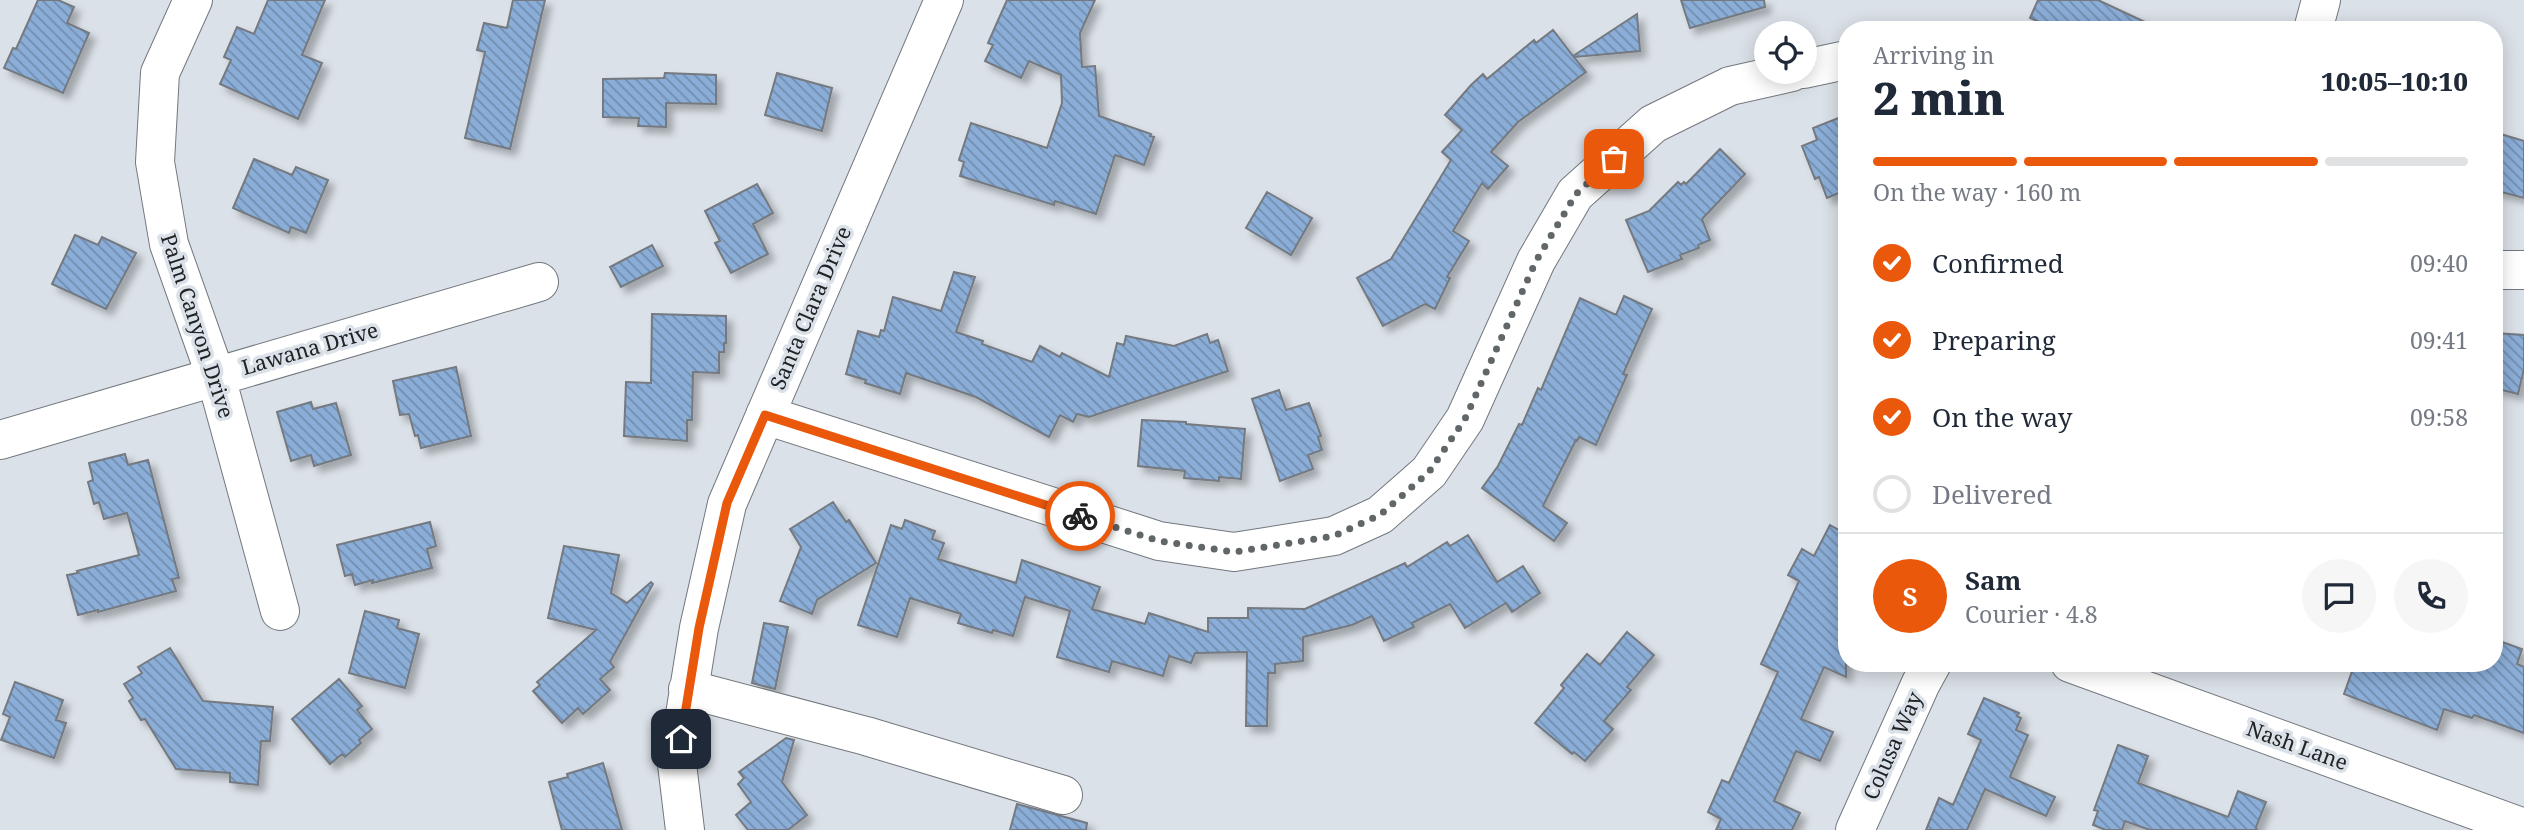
<!DOCTYPE html>
<html lang="en">
<head>
<meta charset="utf-8">
<style>
	:root { --surface:#fff; --page:#f6f6f7; --text:#1f2937; --muted:#747a83; --line:#e0e1e3; --accent:#ea580c }
	body { margin:0; font-family:"Noto Serif",serif; background:var(--page); color:var(--text); height:100vh; display:flex; flex-direction:column; font-size:26px; white-space:nowrap }
	* { box-sizing:border-box; margin:0 }
	p { font-size:23px; color:var(--muted) }
	.icon { flex:none; width:38px; height:38px; fill:none; stroke:currentColor; stroke-width:2; stroke-linecap:round; stroke-linejoin:round }
	.map { position:relative; flex:1; overflow:hidden }
	.drawer { position:absolute; left:1838px; top:21px; width:665px; height:651px; display:flex; flex-direction:column; background:var(--surface); border-radius:28px; box-shadow:0 4px 18px #0003 }
	.drawer>* { flex:none }
	.tools { position:absolute; left:1754px; top:21px; display:grid; gap:14px }
	.tools a { display:grid; place-items:center; width:63px; height:63px; border-radius:50%; background:var(--surface); box-shadow:0 4px 18px #0003; font-size:35px }
	.pin { position:absolute; display:grid; place-items:center; width:60px; height:60px; color:#fff; margin:-30px; border-radius:14px; box-shadow:0 4px 10px #0006 }
	.courier { position:absolute; display:grid; place-items:center; width:70px; height:70px; margin:-35px; border:5px solid #ea580c; border-radius:50%; background:#fff; color:#222; box-shadow:0 2px 9px #0007 }
	.headline em { font-style:normal; font-weight:800 }
	.headline div { display:flex; flex-direction:column-reverse }
	.headline { display:flex; align-items:center; justify-content:space-between; height:119px; padding:0 35px }
	h1 { font-size:46px; font-weight:800; line-height:52px }
	.bar { display:grid; grid-template-columns:repeat(4,1fr); gap:10px 7px; align-content:center; height:84px; padding:0 35px }
	.bar i { height:9px; border-radius:5px; background:var(--line) }
	.bar .on { background:var(--accent) }
	.bar p { grid-column:span 4 }
	.line { display:flex; align-items:center; gap:18px; padding:0 35px; border-top:2px solid var(--line) }
	.line div { flex:1 }
	.round { display:grid; place-items:center; flex:none; width:74px; height:74px; border-radius:37px; background:var(--page) }
	ol { padding:0 35px; list-style:none }
	li { display:flex; align-items:center; gap:21px; height:77px }
	li p { margin-inline-start:auto }
	li .icon { padding:7px; border-radius:50%; background:var(--accent); color:#fff; stroke-width:4 }
	li:last-child { color:var(--muted) }
	li i { width:38px; height:38px; border:4px solid var(--line); border-radius:50% }
	.map>svg:first-child { display:block }
	.building { fill:url(#building-back-hatch); stroke:#747980; stroke-width:2; filter:url(#shadow) }
	.lines { fill:none; stroke-linecap:round; stroke-linejoin:round }
	.minor-casing { stroke:#72787e; stroke-width:40 }
	.minor { stroke:#fff; stroke-width:38 }
	.done { stroke:#616669; stroke-width:7; stroke-dasharray:0 12.6 }
	.route { stroke:#ea580c; stroke-width:9 }
	.labels { text-anchor:middle; stroke-width:7; stroke-linejoin:round; paint-order:stroke }
	.street-label { font-size:21px; fill:#202325; stroke:#dbe1e8 }
</style>
</head>
<body>
<div class="map">
<svg width="2524" height="830" viewBox="0 0 2524 830">
	<defs>
		<pattern id="building-back-hatch" width="6" height="6" patternUnits="userSpaceOnUse" patternTransform="scale(1.75)"><rect width="6" height="6" fill="#8baed8"/><path d="M-1 5l2 2M0 0l6 6M5-1l2 2" fill="none" stroke="#718daf"/></pattern>
		<filter id="shadow"><feDropShadow dx="6" dy="6" stdDeviation="3.5" flood-color="#0004"/></filter>
	</defs>
	<rect width="100%" height="100%" fill="#dbe1e8"/>
	<!-- building -->
	<path class="building" d="M 38,0 L 58,0 L 74,7 L 67,23 L 89,33 L 63,93 L 4,68 L 13,48 L 16,49 Z
		M 268,0 L 325,0 L 302,55 L 322,63 L 298,119 L 220,84 L 231,60 L 224,57 L 237,27 L 254,34 Z
		M 513,0 L 545,0 L 510,149 L 465,138 L 485,52 L 477,50 L 484,23 L 507,28 Z
		M 1007,0 L 1095,0 L 1080,33 L 1082,67 L 1095,66 L 1099,116 L 1151,134 L 1150,136 L 1154,137 L 1144,165 L 1115,155 L 1096,214 L 1055,201 L 1054,205 L 960,176 L 964,162 L 959,160 L 971,123 L 1047,148 L 1062,103 L 1061,75 L 1029,61 L 1021,78 L 985,61 L 993,45 L 988,43 Z
		M 1681,0 L 1764,0 L 1765,7 L 1690,28 Z
		M 2038,0 L 2098,0 L 2162,30 L 2058,30 L 2030,18 Z
		M 1637,14 L 1640,51 L 1574,57 L 1586,72 L 1518,122 L 1491,152 L 1508,166 L 1488,189 L 1482,183 L 1453,231 L 1469,241 L 1447,277 L 1450,278 L 1435,309 L 1425,304 L 1383,326 L 1357,278 L 1391,259 L 1451,160 L 1442,152 L 1462,130 L 1445,115 L 1471,85 L 1483,74 L 1487,79 L 1534,40 L 1536,43 L 1553,30 L 1573,56 Z
		M 665,73 L 716,75 L 716,104 L 666,103 L 666,127 L 638,126 L 639,118 L 603,117 L 603,79 L 664,78 Z
		M 777,73 L 832,88 L 822,131 L 765,115 Z
		M 1846,115 L 1846,190 L 1827,198 L 1819,177 L 1815,179 L 1802,146 L 1817,140 L 1813,128 Z
		M 2494,132 L 2524,141 L 2524,198 L 2494,190 Z
		M 1720,149 L 1745,174 L 1702,219 L 1710,240 L 1698,245 L 1699,248 L 1680,255 L 1682,259 L 1648,272 L 1626,220 L 1649,211 L 1678,182 L 1681,185 L 1684,182 L 1686,184 Z
		M 254,159 L 292,175 L 296,167 L 328,180 L 306,233 L 291,227 L 289,233 L 233,208 Z
		M 757,184 L 773,213 L 753,224 L 768,254 L 731,273 L 715,243 L 720,241 L 705,211 Z
		M 1267,192 L 1312,218 L 1291,255 L 1246,228 Z
		M 75,235 L 98,245 L 102,237 L 136,253 L 106,309 L 52,284 Z
		M 652,245 L 663,266 L 621,287 L 610,267 Z
		M 954,272 L 975,277 L 956,332 L 983,341 L 982,344 L 1032,362 L 1040,346 L 1060,357 L 1062,353 L 1109,377 L 1117,343 L 1124,345 L 1126,336 L 1174,346 L 1207,334 L 1210,343 L 1218,340 L 1228,371 L 1089,417 L 1077,414 L 1073,422 L 1060,415 L 1049,437 L 976,397 L 906,373 L 900,394 L 865,383 L 866,380 L 846,374 L 858,331 L 879,337 L 881,330 L 884,331 L 893,297 L 941,311 Z
		M 1624,296 L 1652,309 L 1623,374 L 1627,375 L 1596,445 L 1579,437 L 1577,441 L 1576,440 L 1543,506 L 1567,523 L 1554,541 L 1482,488 L 1498,466 L 1519,424 L 1522,425 L 1538,388 L 1541,390 L 1580,298 L 1616,315 Z
		M 652,314 L 726,316 L 726,343 L 724,343 L 724,352 L 719,352 L 719,373 L 693,372 L 692,420 L 687,420 L 687,441 L 624,436 L 626,382 L 651,383 Z
		M 2494,333 L 2524,335 L 2524,369 L 2518,394 L 2494,388 Z
		M 456,367 L 471,436 L 421,448 L 418,435 L 415,436 L 409,414 L 400,415 L 393,381 Z
		M 1279,390 L 1286,410 L 1309,403 L 1321,436 L 1318,437 L 1322,450 L 1308,455 L 1313,469 L 1280,481 L 1252,399 Z
		M 311,402 L 313,409 L 336,403 L 351,455 L 314,466 L 311,455 L 291,461 L 277,412 Z
		M 1142,420 L 1186,422 L 1186,424 L 1245,429 L 1241,479 L 1219,477 L 1219,481 L 1184,478 L 1185,471 L 1138,466 Z
		M 125,454 L 128,465 L 148,460 L 179,578 L 172,579 L 176,591 L 98,612 L 98,610 L 78,615 L 67,575 L 78,573 L 77,571 L 139,555 L 127,513 L 104,519 L 99,502 L 94,504 L 88,482 L 93,480 L 89,463 Z
		M 833,502 L 846,522 L 849,520 L 876,563 L 817,600 L 812,614 L 780,601 L 801,547 L 790,529 Z
		M 905,520 L 935,531 L 932,539 L 944,543 L 938,559 L 1016,583 L 1022,560 L 1100,587 L 1092,609 L 1145,624 L 1149,613 L 1208,632 L 1208,618 L 1248,618 L 1248,608 L 1305,609 L 1405,563 L 1407,567 L 1447,542 L 1450,546 L 1468,535 L 1497,582 L 1523,566 L 1540,593 L 1512,612 L 1506,603 L 1465,628 L 1450,604 L 1412,623 L 1414,627 L 1384,641 L 1372,616 L 1352,625 L 1303,637 L 1303,661 L 1275,664 L 1275,673 L 1268,673 L 1267,726 L 1246,726 L 1247,652 L 1195,653 L 1191,663 L 1169,656 L 1163,676 L 1112,661 L 1109,672 L 1057,657 L 1070,611 L 1025,597 L 1013,636 L 993,630 L 992,633 L 958,623 L 961,614 L 910,598 L 897,637 L 858,625 L 891,525 L 902,529 Z
		M 430,522 L 436,546 L 427,549 L 432,568 L 372,583 L 373,580 L 355,585 L 352,574 L 345,576 L 337,545 Z
		M 1830,525 L 1846,534 L 1846,677 L 1824,667 L 1801,719 L 1833,732 L 1820,761 L 1796,751 L 1774,801 L 1800,813 L 1792,830 L 1716,830 L 1721,819 L 1708,812 L 1722,780 L 1729,783 L 1778,672 L 1761,664 L 1799,581 L 1788,575 L 1802,549 L 1814,556 Z
		M 564,546 L 619,555 L 611,593 L 627,603 L 651,582 L 653,584 L 610,662 L 614,667 L 600,679 L 610,690 L 583,714 L 578,708 L 562,723 L 533,691 L 540,685 L 537,682 L 596,630 L 548,618 Z
		M 365,611 L 399,620 L 397,628 L 419,634 L 405,688 L 349,673 Z
		M 764,623 L 788,627 L 775,689 L 752,683 Z
		M 1627,632 L 1654,655 L 1627,687 L 1631,690 L 1604,721 L 1613,729 L 1585,761 L 1574,752 L 1572,754 L 1535,723 L 1564,688 L 1561,685 L 1587,654 L 1600,665 Z
		M 2494,639 L 2522,649 L 2517,664 L 2524,667 L 2524,733 L 2474,715 L 2472,718 L 2444,709 L 2437,730 L 2344,694 L 2355,663 L 2494,663 Z
		M 170,648 L 203,701 L 273,707 L 270,741 L 261,741 L 258,785 L 230,782 L 230,773 L 176,769 L 145,719 L 141,720 L 129,701 L 133,698 L 124,684 L 142,673 L 138,667 Z
		M 339,679 L 362,706 L 357,710 L 372,729 L 359,740 L 361,743 L 345,757 L 342,754 L 330,764 L 292,719 Z
		M 15,682 L 63,700 L 56,720 L 66,723 L 54,758 L 1,740 L 10,717 L 3,714 Z
		M 1984,698 L 2019,713 L 2017,716 L 2021,718 L 2016,730 L 2028,735 L 2010,777 L 2055,797 L 2046,816 L 1985,789 L 1967,830 L 1926,830 L 1939,798 L 1953,805 L 1981,740 L 1968,734 Z
		M 786,738 L 794,740 L 782,782 L 807,815 L 788,830 L 748,830 L 736,815 L 751,802 L 738,784 L 744,778 L 739,772 Z
		M 2118,745 L 2148,756 L 2138,783 L 2228,817 L 2238,791 L 2266,802 L 2256,827 L 2257,830 L 2150,830 L 2125,821 L 2122,830 L 2106,830 L 2093,825 L 2098,811 L 2094,810 Z
		M 603,763 L 622,830 L 562,830 L 549,782 L 568,777 L 567,774 Z
		M 1017,804 L 1087,823 L 1086,830 L 1010,830 Z"/>
	<g class="lines">
		<defs>
			<path id="minor" d="M 193,0 L 160,73 L 155,162 L 169,244 L 216,377 L 280,611
				M 2313,30 L 2321,0
				M 1804,69 L 1846,60
				M 2494,270 L 2524,270
				M 765,415 L 1159,541 L 1234,552 L 1334,536 L 1380,515 L 1429,472 L 1465,419 L 1536,261 L 1575,194 L 1653,124 L 1730,86 L 1792,72
				M 0,440 L 539,282
				M 2070,663 L 2524,828
				M 688,689 L 866,736 L 1063,795
				M 685,830 L 677,764 L 699,628 L 727,504 L 944,0
				M 1855,830 L 1921,683 L 1932,663"/>
		</defs>
		<!-- minor casing -->
		<use href="#minor" class="minor-casing"/>
		<!-- minor -->
		<use href="#minor" class="minor"/>
	</g>
	<g class="lines">
		<!-- done -->
		<path class="done" d="M 1080,516 L 1159,541 L 1234,552 L 1334,536 L 1380,515 L 1429,472 L 1465,419 L 1536,261 L 1576,194 L 1614,159"/>
		<!-- route -->
		<path class="route" d="M 681,739 L 699,628 L 727,503 L 765,415 L 1080,516"/>
	</g>
	<g class="labels">
		<!-- street labels -->
		<g class="street-label">
			<text transform="translate(811 308) rotate(-67)" y="7">Santa Clara Drive</text>
			<text transform="translate(197 326) rotate(72)" y="7">Palm Canyon Drive</text>
			<text transform="translate(310 349) rotate(-16)" y="7">Lawana Drive</text>
			<text transform="translate(1893 746) rotate(-66)" y="7">Colusa Way</text>
			<text transform="translate(2297 746) rotate(20)" y="7">Nash Lane</text>
		</g>
	</g>
</svg>
<div class="tools">
<a><svg class="icon" aria-label="locate" viewBox="0 0 24 24"><circle cx="12" cy="12" r="6"/><path d="M12 2v4M12 18v4M2 12h4M18 12h4"/></svg></a>
</div>
<div class="pin" style="left:1614px;top:159px;background:#ea580c"><svg class="icon" aria-label="bag" viewBox="0 0 24 24"><path d="M5 8h14l-1 12H6zM9 8a3 3 0 0 1 6 0"/></svg></div>
<div class="pin" style="left:681px;top:739px;background:#1f2937"><svg class="icon" aria-label="home" viewBox="0 0 24 24"><path d="M3 11l9-7 9 7M6 9v11h12V9"/></svg></div>
<div class="courier" style="left:1080px;top:516px"><svg class="icon" aria-label="bike" viewBox="0 0 24 24"><circle cx="6" cy="16" r="4"/><circle cx="18" cy="16" r="4"/><path d="M6 16l4-8h5l3 8M10 8l3 8H6M13 5h3"/></svg></div>
<section class="drawer">
<div class="headline"><div><h1>2 min</h1><p>Arriving in</p></div><em>10:05–10:10</em></div>
<div class="bar"><i class="on"></i><i class="on"></i><i class="on"></i><i></i><p>On the way · 160 m</p></div>
<ol>
<li><svg class="icon" aria-label="check" viewBox="0 0 24 24"><path d="M5 12l5 5 9-10"/></svg>Confirmed<p>09:40</p></li>
<li><svg class="icon" aria-label="check" viewBox="0 0 24 24"><path d="M5 12l5 5 9-10"/></svg>Preparing<p>09:41</p></li>
<li><svg class="icon" aria-label="check" viewBox="0 0 24 24"><path d="M5 12l5 5 9-10"/></svg>On the way<p>09:58</p></li>
<li><i></i>Delivered</li>
</ol>
<div class="line" style="height:126px"><b class="round" style="background:var(--accent);color:#fff">S</b><div><b>Sam</b><p>Courier · 4.8</p></div><a class="round"><svg class="icon" aria-label="chat" viewBox="0 0 24 24"><path d="M4 5h16v11H9l-5 4z"/></svg></a><a class="round"><svg class="icon" aria-label="phone" viewBox="0 0 24 24"><path d="M5 4h4l2 5-3 2q2 4 5 5l2-3 5 2v4C11 20 4 13 5 4z"/></svg></a></div>
</section>
</div>
</body>
</html>
